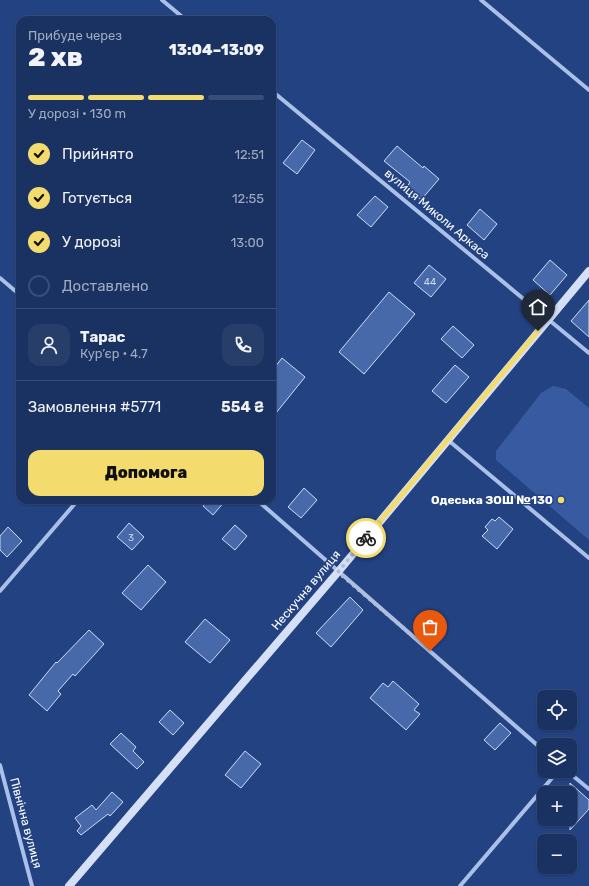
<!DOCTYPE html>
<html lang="uk">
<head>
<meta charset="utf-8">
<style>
	:root { --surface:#1a3262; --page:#273e6b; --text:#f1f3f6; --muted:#9faabe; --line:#384d77; --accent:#f3db6e }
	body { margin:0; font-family:Rubik,sans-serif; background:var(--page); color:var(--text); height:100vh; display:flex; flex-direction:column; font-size:15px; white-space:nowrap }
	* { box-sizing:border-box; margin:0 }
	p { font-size:13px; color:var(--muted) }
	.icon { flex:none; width:22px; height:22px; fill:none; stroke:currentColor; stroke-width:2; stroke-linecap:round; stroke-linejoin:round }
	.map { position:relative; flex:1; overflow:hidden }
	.drawer { position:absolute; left:16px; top:16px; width:260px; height:488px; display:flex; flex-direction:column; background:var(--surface); border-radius:12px; box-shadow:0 1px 3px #0004,0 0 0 1px var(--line) }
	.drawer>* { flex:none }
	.fabs { position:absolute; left:537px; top:690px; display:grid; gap:8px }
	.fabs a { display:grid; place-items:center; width:40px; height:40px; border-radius:8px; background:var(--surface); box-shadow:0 1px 3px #0004,0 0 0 1px var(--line); font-size:20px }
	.pin { position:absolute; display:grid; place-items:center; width:34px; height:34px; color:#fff; margin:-41px -17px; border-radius:50% 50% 50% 0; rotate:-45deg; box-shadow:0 0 4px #0007 }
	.pin .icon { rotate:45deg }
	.courier { position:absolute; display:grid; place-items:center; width:40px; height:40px; margin:-20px; border:3px solid #f3db6e; border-radius:50%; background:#fff; color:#222; box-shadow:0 1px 5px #0007 }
	.headline em { font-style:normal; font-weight:800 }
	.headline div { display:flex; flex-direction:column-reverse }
	.headline { display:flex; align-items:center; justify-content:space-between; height:68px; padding:0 12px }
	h1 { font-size:26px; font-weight:800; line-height:30px }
	.bar { display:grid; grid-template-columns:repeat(4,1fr); gap:6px 4px; align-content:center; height:48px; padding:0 12px }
	.bar i { height:5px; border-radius:3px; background:var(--line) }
	.bar .current { background:var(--accent) }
	.bar p { grid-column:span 4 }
	.line { display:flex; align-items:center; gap:10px; padding:0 12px; border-top:1px solid var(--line) }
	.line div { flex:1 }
	.round { display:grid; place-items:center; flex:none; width:42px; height:42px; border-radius:12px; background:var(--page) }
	ol { padding:0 12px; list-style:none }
	li { display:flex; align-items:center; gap:12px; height:44px }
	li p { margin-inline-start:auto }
	li .icon { padding:4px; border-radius:50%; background:var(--accent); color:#111; stroke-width:4 }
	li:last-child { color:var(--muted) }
	li i { width:22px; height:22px; border:2px solid var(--line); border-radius:50% }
	.action { display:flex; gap:8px; margin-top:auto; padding:8px 12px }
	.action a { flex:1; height:46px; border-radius:12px; background:var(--accent); color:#111; font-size:16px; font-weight:800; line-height:46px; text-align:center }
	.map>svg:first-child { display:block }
	.green { fill:#375aa0 }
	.building { fill:#4769a9; stroke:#cedcf6 }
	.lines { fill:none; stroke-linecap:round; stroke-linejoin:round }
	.street { stroke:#abc0e8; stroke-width:4 }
	.secondary { stroke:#d5e0f6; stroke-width:8 }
	.done { stroke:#b2bdd3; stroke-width:4; stroke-dasharray:0 7.2 }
	.route { stroke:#f3db6e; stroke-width:5 }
	.poi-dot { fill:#f3db6e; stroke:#234282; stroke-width:1.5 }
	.labels { text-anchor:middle; stroke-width:3; stroke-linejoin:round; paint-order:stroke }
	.number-label { font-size:10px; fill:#d1daea }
	.street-label { font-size:12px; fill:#fff; stroke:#234282 }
	.poi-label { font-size:12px; font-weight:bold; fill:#fff; stroke:#234282; text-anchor:end }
</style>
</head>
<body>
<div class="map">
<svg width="589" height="886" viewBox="0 0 589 886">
	<rect width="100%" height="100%" fill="#234282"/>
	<!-- green -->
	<path class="green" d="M 553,386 L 566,389 L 589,408 L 589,540 L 496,460 L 496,451 L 541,393 Z"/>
	<!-- building -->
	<path class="building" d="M 302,140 L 315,150 L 297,174 L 283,163 Z
		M 397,146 L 423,168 L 424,166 L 439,179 L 421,200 L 407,187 L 410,182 L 384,161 Z
		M 375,196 L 388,207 L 371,227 L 357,215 Z
		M 480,209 L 497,224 L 484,240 L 467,225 Z
		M 550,260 L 567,275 L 550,295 L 533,280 Z
		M 429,265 L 446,279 L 431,297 L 414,283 Z
		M 389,292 L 415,314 L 364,374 L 339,352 Z
		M 589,300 L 589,337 L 571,321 Z
		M 453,326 L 474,345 L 462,358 L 441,339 Z
		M 282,358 L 305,377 L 272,418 L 272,371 Z
		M 455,365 L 469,377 L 446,403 L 432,391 Z
		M 304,488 L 317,500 L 301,518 L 288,507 Z
		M 208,500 L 226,500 L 213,515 L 203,506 Z
		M 499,517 L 513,529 L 497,549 L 482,536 L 488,530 L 485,527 L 492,519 L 495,521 Z
		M 129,523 L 144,537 L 132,550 L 117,537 Z
		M 235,525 L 247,536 L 235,550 L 222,539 Z
		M 8,527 L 22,541 L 7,557 L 0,550 L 0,536 Z
		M 148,565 L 166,582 L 141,610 L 122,593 Z
		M 350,597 L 363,610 L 331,647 L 316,633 Z
		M 205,619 L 230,640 L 210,663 L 185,642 Z
		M 89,630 L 104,644 L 75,676 L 73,674 L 58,691 L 61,694 L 47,711 L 29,695 L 56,662 L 57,663 Z
		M 393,681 L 419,704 L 414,710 L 420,714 L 406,730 L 370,698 L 383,683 L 388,687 Z
		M 170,710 L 184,723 L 173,735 L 159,722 Z
		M 500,723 L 511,733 L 495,750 L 484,740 Z
		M 121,733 L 136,747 L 133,751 L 144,762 L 137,769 L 110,744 Z
		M 245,751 L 261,764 L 241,788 L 225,775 Z
		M 570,783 L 589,800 L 589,809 L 570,830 Z
		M 112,792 L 123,802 L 110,816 L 108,814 L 81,835 L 77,831 L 81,826 L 75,818 L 92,805 L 96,810 Z"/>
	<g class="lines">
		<!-- street -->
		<path class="street" d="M 162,0 L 186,20
			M 481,0 L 589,90
			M 272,91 L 589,353
			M 0,278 L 20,295
			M 448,440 L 589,558
			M 257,500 L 544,751
			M 0,591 L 78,500
			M 0,765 L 32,886
			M 567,771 L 589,789
			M 460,886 L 558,771"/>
		<!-- secondary -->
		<path class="secondary" d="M 69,886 L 338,572 L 589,271"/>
	</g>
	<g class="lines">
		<!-- done -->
		<path class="done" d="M 366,538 L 338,572 L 430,651"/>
		<!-- route -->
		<path class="route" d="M 366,538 L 538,331"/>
	</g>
	<!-- markers -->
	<circle class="poi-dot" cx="561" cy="500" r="4"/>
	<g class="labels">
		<!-- number labels -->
		<g class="number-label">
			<text x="430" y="285">44</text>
			<text x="131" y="541">3</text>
		</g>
		<!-- street labels -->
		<g class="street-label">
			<text transform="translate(437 214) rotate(40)" y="4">вулиця Миколи Аркаса</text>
			<text transform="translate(306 590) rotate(-50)" y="4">Нескучна вулиця</text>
			<text transform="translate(26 823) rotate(75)" y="4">Північна вулиця</text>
		</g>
		<!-- poi labels -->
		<g class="poi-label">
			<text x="553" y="504">Одеська ЗОШ №130</text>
		</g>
	</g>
</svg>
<div class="fabs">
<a><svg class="icon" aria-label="locate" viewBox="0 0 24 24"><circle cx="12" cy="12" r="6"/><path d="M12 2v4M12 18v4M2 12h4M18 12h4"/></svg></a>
<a><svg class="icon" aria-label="layers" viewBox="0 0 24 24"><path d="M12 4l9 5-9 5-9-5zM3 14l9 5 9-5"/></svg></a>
<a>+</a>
<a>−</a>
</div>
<div class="pin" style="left:430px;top:651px;background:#ea580c"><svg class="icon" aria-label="bag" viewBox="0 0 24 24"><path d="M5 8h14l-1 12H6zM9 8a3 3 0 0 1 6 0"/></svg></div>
<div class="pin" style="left:538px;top:331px;background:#1f2937"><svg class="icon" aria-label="home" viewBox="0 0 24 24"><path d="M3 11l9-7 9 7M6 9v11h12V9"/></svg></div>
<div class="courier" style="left:366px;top:538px"><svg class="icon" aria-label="bike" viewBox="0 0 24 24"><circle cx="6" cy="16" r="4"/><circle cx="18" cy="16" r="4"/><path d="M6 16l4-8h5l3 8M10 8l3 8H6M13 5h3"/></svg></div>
<section class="drawer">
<div class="headline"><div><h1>2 хв</h1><p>Прибуде через</p></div><em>13:04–13:09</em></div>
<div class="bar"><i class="current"></i><i class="current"></i><i class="current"></i><i></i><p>У дорозі · 130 m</p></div>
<ol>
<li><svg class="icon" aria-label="check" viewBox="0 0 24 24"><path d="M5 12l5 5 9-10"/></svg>Прийнято<p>12:51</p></li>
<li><svg class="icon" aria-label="check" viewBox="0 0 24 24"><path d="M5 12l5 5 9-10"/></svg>Готується<p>12:55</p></li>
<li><svg class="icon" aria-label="check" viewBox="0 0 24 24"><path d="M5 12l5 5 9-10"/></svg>У дорозі<p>13:00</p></li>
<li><i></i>Доставлено</li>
</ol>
<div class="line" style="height:72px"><a class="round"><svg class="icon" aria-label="person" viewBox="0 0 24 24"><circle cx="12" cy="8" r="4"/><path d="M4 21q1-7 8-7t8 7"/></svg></a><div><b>Тарас</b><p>Кур’єр · 4.7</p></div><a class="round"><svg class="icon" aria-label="phone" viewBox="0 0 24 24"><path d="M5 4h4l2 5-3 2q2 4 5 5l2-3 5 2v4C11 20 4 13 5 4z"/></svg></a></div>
<div class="line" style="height:52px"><div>Замовлення #5771</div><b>554 ₴</b></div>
<div class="action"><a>Допомога</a></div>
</section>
</div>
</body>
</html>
